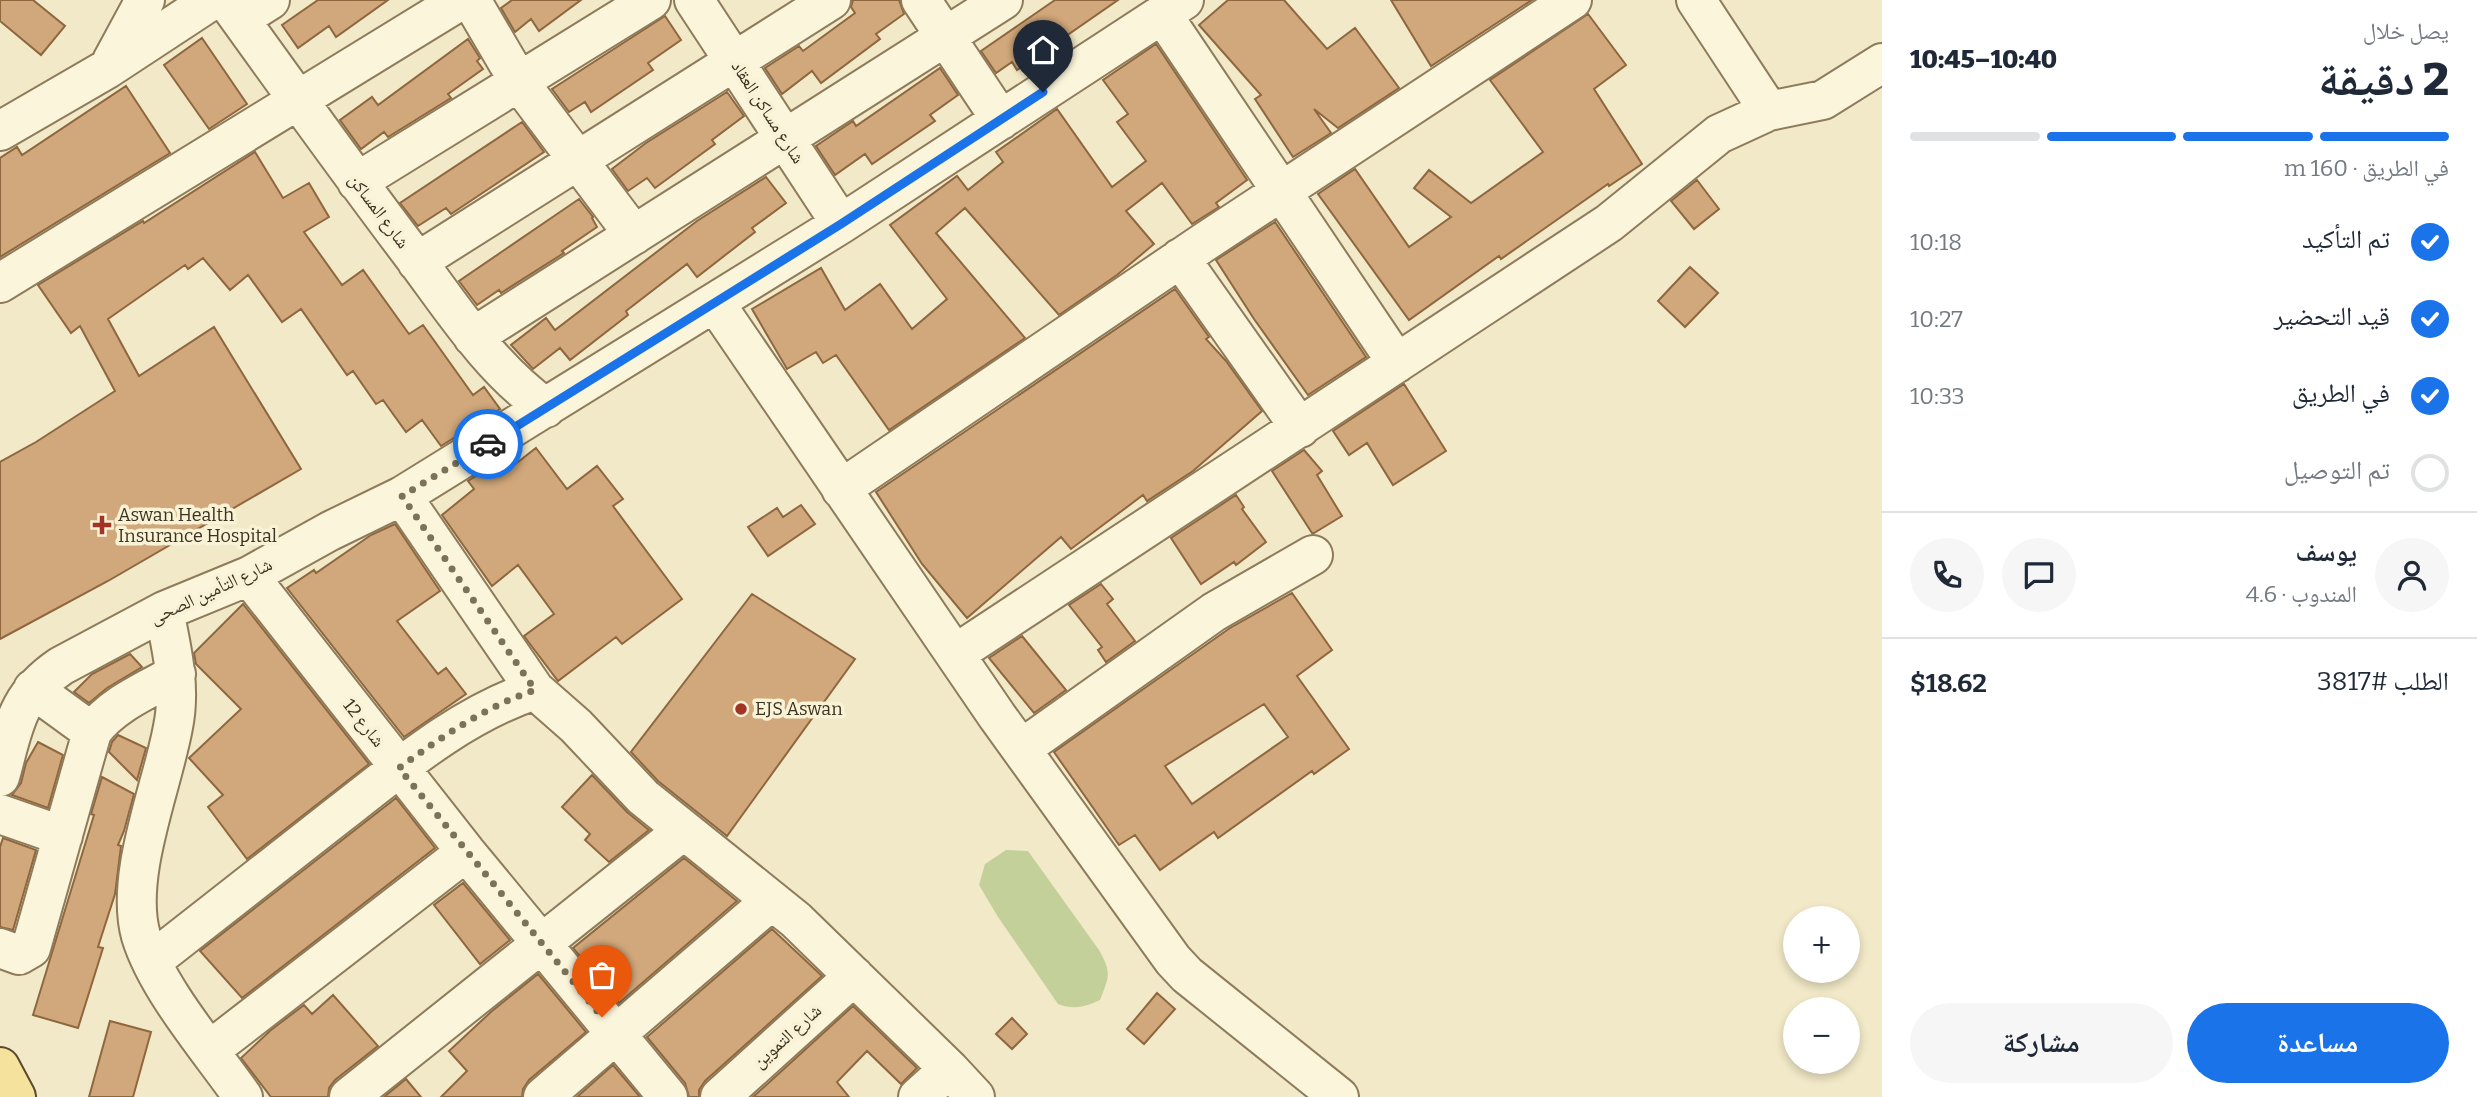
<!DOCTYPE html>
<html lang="ar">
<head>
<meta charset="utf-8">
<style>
	:root { --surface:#fff; --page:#f6f6f7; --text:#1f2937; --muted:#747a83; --line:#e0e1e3; --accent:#1a73e8 }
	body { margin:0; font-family:Bitter,"Noto Naskh Arabic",serif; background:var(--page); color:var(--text); direction:rtl; height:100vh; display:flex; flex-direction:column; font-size:26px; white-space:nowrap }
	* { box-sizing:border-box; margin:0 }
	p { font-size:23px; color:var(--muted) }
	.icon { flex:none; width:38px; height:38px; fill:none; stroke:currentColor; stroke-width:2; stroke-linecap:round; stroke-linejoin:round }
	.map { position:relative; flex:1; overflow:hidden; direction:ltr }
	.side { display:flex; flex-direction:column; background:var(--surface); width:595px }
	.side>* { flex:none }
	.tools { position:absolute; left:1783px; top:906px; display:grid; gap:14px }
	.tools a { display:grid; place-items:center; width:77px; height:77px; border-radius:50%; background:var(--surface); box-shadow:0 4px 10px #0003; font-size:35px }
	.pin { position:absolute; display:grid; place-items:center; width:60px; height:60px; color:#fff; margin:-72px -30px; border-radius:50% 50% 50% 0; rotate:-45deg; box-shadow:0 0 7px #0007 }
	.pin .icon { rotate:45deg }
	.courier { position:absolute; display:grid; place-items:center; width:70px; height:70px; margin:-35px; border:5px solid #1a73e8; border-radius:50%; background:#fff; color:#222; box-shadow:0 2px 9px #0007 }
	.head em { font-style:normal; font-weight:800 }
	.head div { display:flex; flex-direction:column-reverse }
	.head { display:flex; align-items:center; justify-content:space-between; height:119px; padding:0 28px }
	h1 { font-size:46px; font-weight:800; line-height:52px }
	.bar { display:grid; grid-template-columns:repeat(4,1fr); gap:10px 7px; align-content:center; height:84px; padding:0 28px }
	.bar i { height:9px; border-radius:5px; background:var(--line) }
	.bar .selected { background:var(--accent) }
	.bar p { grid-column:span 4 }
	.line { display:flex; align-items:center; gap:18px; padding:0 28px; border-top:2px solid var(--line) }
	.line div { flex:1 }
	.round { display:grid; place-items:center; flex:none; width:74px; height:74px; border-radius:37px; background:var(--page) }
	ol { padding:0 28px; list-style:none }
	li { display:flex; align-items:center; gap:21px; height:77px }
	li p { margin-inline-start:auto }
	li .icon { padding:7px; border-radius:50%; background:var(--accent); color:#fff; stroke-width:4 }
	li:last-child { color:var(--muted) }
	li i { width:38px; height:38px; border:4px solid var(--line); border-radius:50% }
	.cta { display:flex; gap:14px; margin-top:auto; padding:14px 28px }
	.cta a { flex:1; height:80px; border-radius:42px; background:var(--accent); color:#fff; font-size:28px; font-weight:800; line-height:80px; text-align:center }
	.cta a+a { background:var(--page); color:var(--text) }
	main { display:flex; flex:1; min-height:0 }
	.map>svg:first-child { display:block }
	.green { fill:#c4d099 }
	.building { fill:#d1a87b; stroke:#8f673f; stroke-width:2; fill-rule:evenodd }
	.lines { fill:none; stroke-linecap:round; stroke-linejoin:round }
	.minor-casing { stroke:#8e7b5b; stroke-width:42 }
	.major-casing { stroke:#5c482f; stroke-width:42 }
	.minor { stroke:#fbf5db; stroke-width:38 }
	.major { stroke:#f5e39d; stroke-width:38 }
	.done { stroke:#7c715a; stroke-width:7; stroke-dasharray:0 12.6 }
	.route { stroke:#1a73e8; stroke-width:9 }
	.poi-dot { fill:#a13327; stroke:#f8f2d7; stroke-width:2.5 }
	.labels { text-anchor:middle; stroke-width:7; stroke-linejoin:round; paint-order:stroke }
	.street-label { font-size:18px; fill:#3d311f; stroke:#f8f2d7 }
	.poi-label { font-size:18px; fill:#3d311f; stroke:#f8f2d7; text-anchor:start }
</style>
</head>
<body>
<main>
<section class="side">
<div class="head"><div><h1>2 دقيقة</h1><p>يصل خلال</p></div><em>10:40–10:45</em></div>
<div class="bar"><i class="selected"></i><i class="selected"></i><i class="selected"></i><i></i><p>في الطريق · 160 m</p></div>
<ol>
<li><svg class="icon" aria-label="check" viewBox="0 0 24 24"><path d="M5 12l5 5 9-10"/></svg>تم التأكيد<p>10:18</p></li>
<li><svg class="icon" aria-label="check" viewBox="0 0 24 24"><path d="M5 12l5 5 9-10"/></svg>قيد التحضير<p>10:27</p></li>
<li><svg class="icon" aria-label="check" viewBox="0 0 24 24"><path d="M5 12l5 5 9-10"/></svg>في الطريق<p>10:33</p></li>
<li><i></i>تم التوصيل</li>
</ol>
<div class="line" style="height:126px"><a class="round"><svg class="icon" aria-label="person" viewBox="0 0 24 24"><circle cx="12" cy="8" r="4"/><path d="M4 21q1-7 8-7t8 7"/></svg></a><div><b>يوسف</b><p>المندوب · 4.6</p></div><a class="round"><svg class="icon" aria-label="chat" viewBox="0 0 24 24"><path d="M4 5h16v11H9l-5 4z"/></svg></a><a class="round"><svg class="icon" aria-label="phone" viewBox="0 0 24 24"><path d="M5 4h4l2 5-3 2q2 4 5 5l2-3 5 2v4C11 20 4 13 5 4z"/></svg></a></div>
<div class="line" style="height:91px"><div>الطلب #3817</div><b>$18.62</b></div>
<div class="cta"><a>مساعدة</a><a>مشاركة</a></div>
</section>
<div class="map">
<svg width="1882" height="1097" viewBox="0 0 1882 1097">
	<rect width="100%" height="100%" fill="#f1e9c7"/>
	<!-- green -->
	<path class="green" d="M 1006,850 L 1028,851 L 1099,950 C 1112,973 1109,977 1100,1000 C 1085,1007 1074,1010 1058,1004 L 998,917 L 979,885 L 985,864 Z"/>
	<!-- building -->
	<path class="building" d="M 0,0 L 33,0 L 65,26 L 41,55 L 0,21 Z
		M 318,0 L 388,0 L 336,37 L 329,26 L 298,48 L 282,25 Z
		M 512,0 L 581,0 L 539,31 L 531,19 L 515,32 L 501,8 Z
		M 853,0 L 899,0 L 904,14 L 876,34 L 880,39 L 821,83 L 812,71 L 782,94 L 765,68 L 799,46 L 803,51 L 855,13 L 851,7 Z
		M 1055,0 L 1118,0 L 1017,70 L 1012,62 L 996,73 L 981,51 Z
		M 1228,0 L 1284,0 L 1327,49 L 1355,28 L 1399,88 L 1338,128 L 1314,109 L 1331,133 L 1293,157 L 1255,99 L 1261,95 L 1199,25 Z
		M 1391,0 L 1532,0 L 1431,66 Z
		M 1588,14 L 1626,65 L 1594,89 L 1642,164 L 1609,186 L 1608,184 L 1501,259 L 1499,256 L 1409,320 L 1318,194 L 1355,169 L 1409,247 L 1451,217 L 1414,188 L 1429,170 L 1471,203 L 1543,152 L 1490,80 Z
		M 665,16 L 681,40 L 648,63 L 653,70 L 591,112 L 585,102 L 569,112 L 552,89 Z
		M 202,38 L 247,104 L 209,129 L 164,65 Z
		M 468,39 L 480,58 L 477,61 L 483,69 L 448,94 L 451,98 L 388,137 L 384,132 L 361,149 L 340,120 L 372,97 L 378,105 Z
		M 1156,44 L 1247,180 L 1216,203 L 1219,207 L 1192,224 L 1162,183 L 1126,211 L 1154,244 L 1117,275 L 1059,315 L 965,208 L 936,233 L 1025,338 L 889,430 L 836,355 L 823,363 L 816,352 L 787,369 L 752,309 L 821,268 L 845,310 L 880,284 L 912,329 L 947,299 L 890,225 L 957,176 L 968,190 L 1003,162 L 996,152 L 1057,109 L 1112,187 L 1146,161 L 1117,122 L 1128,114 L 1103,80 Z
		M 940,68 L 958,95 L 930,115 L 935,121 L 872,164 L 865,154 L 835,175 L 816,146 L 853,121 L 856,126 Z
		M 126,86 L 170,153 L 0,257 L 0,158 L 17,147 L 22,155 Z
		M 727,92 L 744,116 L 712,140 L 715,144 L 655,188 L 647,178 L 628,191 L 612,169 L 646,143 Z
		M 522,122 L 544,152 L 451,214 L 446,208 L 418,226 L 400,203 Z
		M 255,152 L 283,198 L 309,183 L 329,217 L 304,232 L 342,285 L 363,270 L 409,334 L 423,325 L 473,395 L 484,387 L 500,409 L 441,446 L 422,420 L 406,432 L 383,400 L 376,404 L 353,371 L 347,375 L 301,309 L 282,322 L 248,275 L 230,290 L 203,258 L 188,269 L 185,265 L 108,319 L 139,376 L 214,327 L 301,469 L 108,581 L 0,639 L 0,462 L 36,442 L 115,391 L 80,326 L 71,333 L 38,285 L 143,221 L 144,223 Z
		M 766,177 L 786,203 L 752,228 L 755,232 L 697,277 L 687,264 L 626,311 L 628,315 L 570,360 L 560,348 L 533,369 L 511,345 L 546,318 L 555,330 L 697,221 Z
		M 1697,180 L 1719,209 L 1694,229 L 1671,201 Z
		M 579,199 L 593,217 L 592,218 L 597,227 L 562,251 L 564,253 L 501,293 L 499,290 L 477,305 L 459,281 Z
		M 1275,222 L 1366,357 L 1308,395 L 1254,319 L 1216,260 Z
		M 1690,267 L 1718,293 L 1685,327 L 1658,301 Z
		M 1175,289 L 1209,337 L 1206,339 L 1226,361 L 1262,411 L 1193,471 L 1147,501 L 1143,495 L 1071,549 L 1061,537 L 967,618 L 922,564 L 876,492 Z
		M 1404,384 L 1446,451 L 1393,485 L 1367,443 L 1349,455 L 1333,431 Z
		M 536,448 L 567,489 L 597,466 L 623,499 L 613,506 L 682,599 L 622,644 L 616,637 L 558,681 L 524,636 L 554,614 L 518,565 L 492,586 L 442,515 L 474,489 L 468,481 L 492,466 L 500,476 Z
		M 1304,450 L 1322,471 L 1317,475 L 1342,516 L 1314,533 L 1312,533 L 1272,471 Z
		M 1236,495 L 1244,507 L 1242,509 L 1266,542 L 1236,565 L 1234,562 L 1201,584 L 1171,538 Z
		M 801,505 L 815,524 L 768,556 L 748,527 L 777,508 L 783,517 Z
		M 395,524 L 440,591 L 397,621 L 438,674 L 446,668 L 466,694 L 404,737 L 287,588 L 314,570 L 316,573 L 371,535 Z
		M 1101,584 L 1113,599 L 1107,604 L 1135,641 L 1106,662 L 1098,650 L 1102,647 L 1069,605 Z
		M 1292,593 L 1332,650 L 1297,676 L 1349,749 L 1314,774 L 1312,771 L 1218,838 L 1214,832 L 1160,870 L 1135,835 L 1119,845 L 1054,752 L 1230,628 ZM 1264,704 L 1288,737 L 1192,804 L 1165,766 Z
		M 752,594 L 855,659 L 727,836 L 658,781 L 631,752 Z
		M 243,604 L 369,764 L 247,859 L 208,807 L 223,795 L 189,758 L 241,709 L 196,664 L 194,653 Z
		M 1022,636 L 1066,690 L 1034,713 L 989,658 Z
		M 130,654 L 142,667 L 107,688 L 89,703 L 74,692 L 92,674 Z
		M 118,735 L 146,748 L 137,780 L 109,752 L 112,742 Z
		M 38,742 L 63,755 L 48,808 L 12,795 L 21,783 L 26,763 Z
		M 592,775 L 627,812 L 649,830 L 609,862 L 585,840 L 590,834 L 562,807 Z
		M 102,777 L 134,794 L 124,831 L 118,845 L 121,846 L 115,894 L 98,947 L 103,948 L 78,1028 L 33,1015 L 94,815 L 91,814 Z
		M 396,798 L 435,848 L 242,998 L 200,951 Z
		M 3,838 L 36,850 L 13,930 L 0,927 L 0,847 Z
		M 684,858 L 737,901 L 619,1003 L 573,948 Z
		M 463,883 L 510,940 L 480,964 L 434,905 Z
		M 772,929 L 822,976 L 705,1081 L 699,1090 L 699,1097 L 689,1097 L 685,1083 L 647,1037 Z
		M 538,974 L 586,1032 L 529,1080 L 523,1089 L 522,1097 L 441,1097 L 467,1071 L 449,1051 L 492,1011 Z
		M 1157,993 L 1175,1009 L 1144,1044 L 1127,1029 Z
		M 333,995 L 378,1046 L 335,1080 L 329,1088 L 328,1097 L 271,1097 L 241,1058 L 271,1030 L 304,1005 L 312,1014 Z
		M 853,1006 L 917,1068 L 901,1084 L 867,1051 L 837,1082 L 849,1097 L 753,1097 Z
		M 1012,1018 L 1027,1034 L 1012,1049 L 996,1034 Z
		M 110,1021 L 151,1032 L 133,1097 L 89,1097 Z
		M 613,1065 L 640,1097 L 577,1097 Z
		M 406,1079 L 421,1097 L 384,1097 Z"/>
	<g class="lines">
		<defs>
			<path id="minor" d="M 226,0 C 287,85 348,170 411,253 C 453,309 489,367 546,408
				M 471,0 L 519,82 L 634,235
				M 694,0 L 841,224
				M 921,0 L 1001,120
				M 1696,0 L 1769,111
				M 1162,14 L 1397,363
				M 240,19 L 270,0
				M 112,61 L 145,0
				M 0,131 L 107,69 L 212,0
				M 357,182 L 651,0
				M 1180,258 L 1300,428
				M 417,262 L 831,0
				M 0,283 L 461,0
				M 715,303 L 997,716 L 1173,960 L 1187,975 L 1339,1097
				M 473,337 L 1003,0
				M 841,489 L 1203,243 L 1572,0
				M 402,496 L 535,690
				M 249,576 L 466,852 L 668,1097
				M 164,611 C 172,649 181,688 173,727 C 162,788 124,876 141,936 C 157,989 211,1051 243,1097
				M 955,654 L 1609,223 L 1719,134 L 1769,111 L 1823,100 L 1882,63
				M 33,689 L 92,732
				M 1021,749 L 1214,612 L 1313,555
				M 0,777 C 14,727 15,697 61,666 L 164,611 L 249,576 L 330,531 L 402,496 L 841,224 L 1184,0
				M 0,814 L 63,836
				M 0,948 L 19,955 L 31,948 L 92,732 C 111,705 147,690 176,674
				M 152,961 C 214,913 275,864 337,816 C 399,768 460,715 535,690 L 576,726 L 643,797 L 796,920 L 949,1069 L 975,1097
				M 210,1050 L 466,852
				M 349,1097 L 684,830
				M 543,1097 L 771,901
				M 720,1097 L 854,976
				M 918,1097 L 949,1069"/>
			<path id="major" d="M 0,1067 L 16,1097"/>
		</defs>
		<!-- minor casing -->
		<use href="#minor" class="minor-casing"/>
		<!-- major casing -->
		<use href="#major" class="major-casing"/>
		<!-- minor -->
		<use href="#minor" class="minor"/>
		<!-- major -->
		<use href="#major" class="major"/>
	</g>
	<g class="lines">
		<!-- done -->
		<path class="done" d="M 488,444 L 402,496 L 535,690 C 484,707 442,737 399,768 L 602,1017"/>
		<!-- route -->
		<path class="route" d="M 488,444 L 841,224 L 1043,92"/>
	</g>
	<!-- markers -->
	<g class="poi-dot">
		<path d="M98.5 514.5h7v7h7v7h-7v7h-7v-7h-7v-7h7z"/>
		<circle cx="741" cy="709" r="7"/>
	</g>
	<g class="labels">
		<!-- street labels -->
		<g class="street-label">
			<text transform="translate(768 112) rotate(57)" y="6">شارع مساكن العقاد</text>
			<text transform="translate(379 211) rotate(53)" y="6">شارع المساكن</text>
			<text transform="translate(211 591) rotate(-25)" y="6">شارع التأمين الصحى</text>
			<text transform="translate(364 723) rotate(52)" y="6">شارع 12</text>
			<text transform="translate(787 1036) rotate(-42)" y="6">شارع التموين</text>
		</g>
		<!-- poi labels -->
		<g class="poi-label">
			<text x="118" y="521">Aswan Health<tspan x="118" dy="21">Insurance Hospital</tspan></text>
			<text x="755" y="715">EJS Aswan</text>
		</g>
	</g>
</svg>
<div class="tools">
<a>+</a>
<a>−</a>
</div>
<div class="pin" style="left:602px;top:1017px;background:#ea580c"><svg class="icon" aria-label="bag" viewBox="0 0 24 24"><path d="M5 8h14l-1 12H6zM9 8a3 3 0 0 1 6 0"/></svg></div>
<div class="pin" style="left:1043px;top:92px;background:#1f2937"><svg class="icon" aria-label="home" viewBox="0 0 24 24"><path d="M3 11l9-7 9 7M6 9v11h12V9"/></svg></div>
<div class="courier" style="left:488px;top:444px"><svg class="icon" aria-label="car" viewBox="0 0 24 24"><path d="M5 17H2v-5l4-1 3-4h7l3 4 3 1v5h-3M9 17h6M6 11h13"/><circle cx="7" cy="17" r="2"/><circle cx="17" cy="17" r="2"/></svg></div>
</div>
</main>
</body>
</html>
